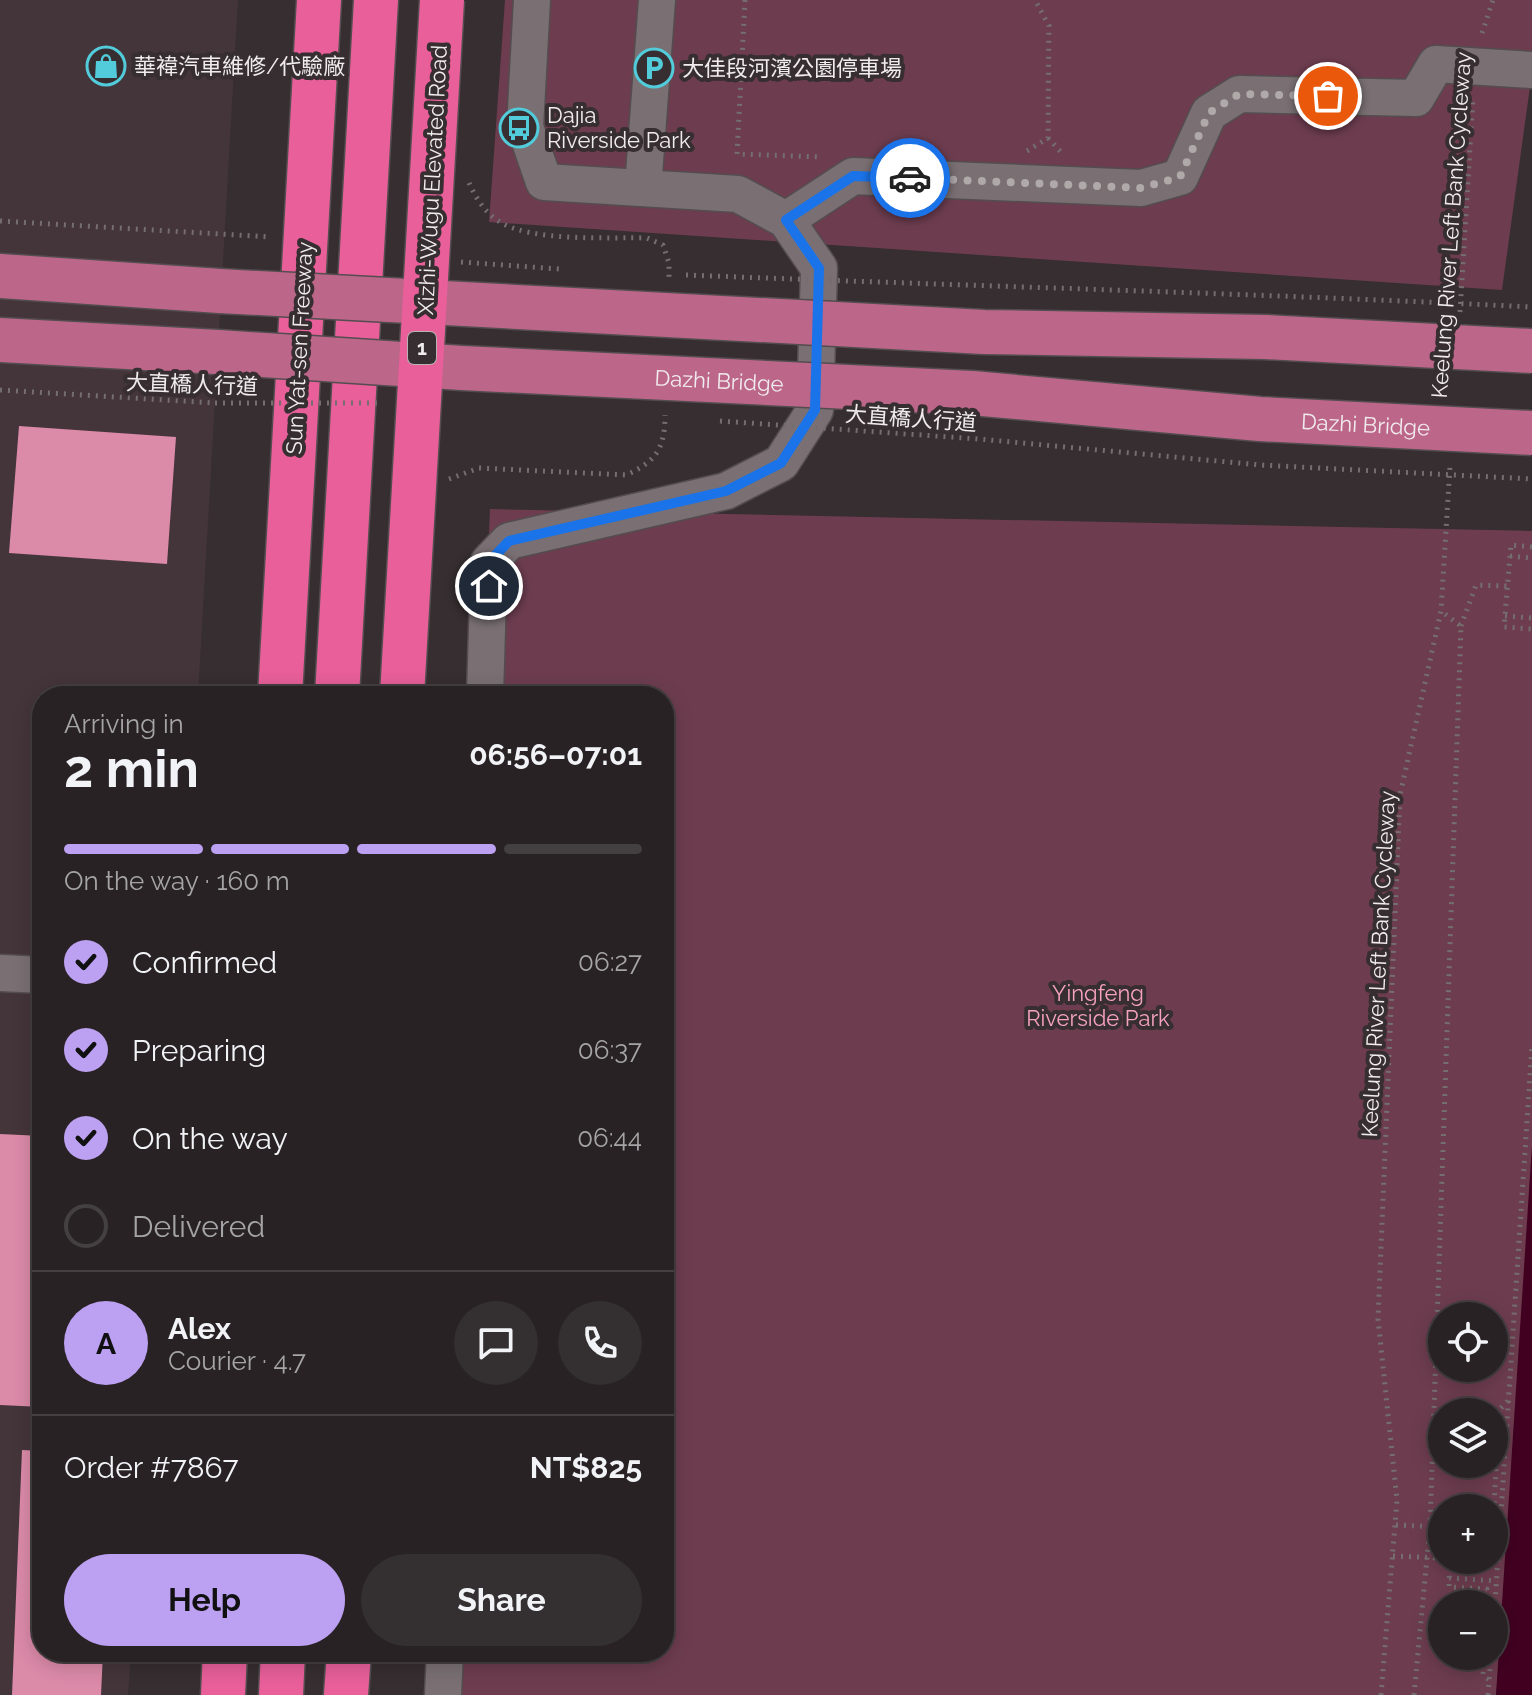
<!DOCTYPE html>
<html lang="en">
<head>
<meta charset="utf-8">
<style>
	:root { --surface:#282224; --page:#342f31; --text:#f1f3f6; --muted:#a5a4a6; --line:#443f41; --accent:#bca0f2 }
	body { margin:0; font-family:Raleway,"Noto Sans TC",sans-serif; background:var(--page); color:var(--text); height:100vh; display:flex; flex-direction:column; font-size:30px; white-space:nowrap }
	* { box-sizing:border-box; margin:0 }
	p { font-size:26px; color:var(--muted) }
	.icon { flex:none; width:44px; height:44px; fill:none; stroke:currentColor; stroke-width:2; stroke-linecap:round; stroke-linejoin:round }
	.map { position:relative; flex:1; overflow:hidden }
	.sheet { position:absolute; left:32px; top:686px; width:642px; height:976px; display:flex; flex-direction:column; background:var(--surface); border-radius:32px; box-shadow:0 4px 20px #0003,0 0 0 2px var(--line) }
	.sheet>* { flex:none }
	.tools { position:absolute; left:1428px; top:1302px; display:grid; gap:16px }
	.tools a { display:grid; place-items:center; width:80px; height:80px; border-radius:50%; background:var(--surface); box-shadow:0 4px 20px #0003,0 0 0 2px var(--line); font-size:40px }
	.pin { position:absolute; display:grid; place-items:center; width:68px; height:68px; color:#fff; margin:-34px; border:4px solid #fff; border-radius:50%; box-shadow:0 2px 8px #0007 }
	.courier { position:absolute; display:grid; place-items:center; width:80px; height:80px; margin:-40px; border:6px solid #1a73e8; border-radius:50%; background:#fff; color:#222; box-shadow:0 2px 10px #0007 }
	.head em { font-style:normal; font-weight:700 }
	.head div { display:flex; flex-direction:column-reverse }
	.head { display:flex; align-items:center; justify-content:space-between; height:136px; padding:0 32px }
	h1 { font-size:52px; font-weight:700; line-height:60px }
	.bar { display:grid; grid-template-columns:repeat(4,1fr); gap:12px 8px; align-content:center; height:96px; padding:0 32px }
	.bar i { height:10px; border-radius:6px; background:var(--line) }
	.bar .current { background:var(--accent) }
	.bar p { grid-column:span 4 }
	.line { display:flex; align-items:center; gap:20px; padding:0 32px; border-top:2px solid var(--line) }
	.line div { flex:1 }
	.round { display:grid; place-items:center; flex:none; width:84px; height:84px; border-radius:42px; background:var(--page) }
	ol { padding:0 32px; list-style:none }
	li { display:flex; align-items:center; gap:24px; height:88px }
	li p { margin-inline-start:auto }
	li .icon { padding:8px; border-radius:50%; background:var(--accent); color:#111; stroke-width:4 }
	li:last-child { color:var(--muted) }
	li i { width:44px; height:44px; border:4px solid var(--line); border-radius:50% }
	.button { display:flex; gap:16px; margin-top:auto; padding:16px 32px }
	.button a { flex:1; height:92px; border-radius:48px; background:var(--accent); color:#111; font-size:32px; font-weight:700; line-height:92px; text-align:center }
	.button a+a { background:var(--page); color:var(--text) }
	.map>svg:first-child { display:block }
	.built { fill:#44353a }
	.green { fill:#6d3d4f; fill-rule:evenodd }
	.water { fill:#420021 }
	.building { fill:#db8aa8 }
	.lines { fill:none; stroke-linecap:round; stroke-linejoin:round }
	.minor-casing { stroke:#544d4f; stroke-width:39 }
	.major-casing { stroke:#544d4f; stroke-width:47 }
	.highway-casing { stroke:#544d4f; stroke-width:47 }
	.path { stroke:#756e6f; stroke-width:5; stroke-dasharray:2 6; stroke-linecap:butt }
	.minor { stroke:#7a7073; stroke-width:36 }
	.major { stroke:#bc668a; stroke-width:44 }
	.highway { stroke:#e85f9a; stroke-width:44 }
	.major-bridge-casing { stroke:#544d4f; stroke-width:47; stroke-linecap:butt }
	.highway-bridge-casing { stroke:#544d4f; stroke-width:47; stroke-linecap:butt }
	.path-bridge { stroke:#756e6f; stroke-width:5; stroke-dasharray:2 6; stroke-linecap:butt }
	.major-bridge { stroke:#bc668a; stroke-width:44 }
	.highway-bridge { stroke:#e85f9a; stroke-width:44 }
	.done { stroke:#afa9aa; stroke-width:8; stroke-dasharray:0 14.4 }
	.route { stroke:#1a73e8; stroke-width:10 }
	.labels { text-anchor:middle; stroke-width:8; stroke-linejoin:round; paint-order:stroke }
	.shield { fill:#362e30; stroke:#b8b2b4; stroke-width:2 }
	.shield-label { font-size:20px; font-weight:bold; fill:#f0ebec }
	.poi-label { font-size:22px; fill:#f0ebec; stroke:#362e30; text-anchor:start }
	.street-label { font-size:22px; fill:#f0ebec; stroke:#362e30 }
	.park-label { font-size:22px; fill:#f6a1c0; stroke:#362e30 }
</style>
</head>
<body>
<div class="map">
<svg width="1532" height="1695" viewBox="0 0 1532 1695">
	<rect width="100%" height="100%" fill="#362e30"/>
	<!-- built -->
	<path class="built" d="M 0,0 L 238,0 L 198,696 L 42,696 L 42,1652 L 131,1652 L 128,1695 L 0,1695 Z"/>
	<!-- green -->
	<path class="green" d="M 505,0 L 1532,0 L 1532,72 L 1502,290 L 489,222 Z
		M 490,509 L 1532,531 L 1532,1323 L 1496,1695 L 439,1695 L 441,1652 L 664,1652 L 664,696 L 482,696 ZM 1442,1316 L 1494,1316 L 1494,1368 L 1442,1368 ZM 1442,1412 L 1494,1412 L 1494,1464 L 1442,1464 ZM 1442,1508 L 1494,1508 L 1494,1560 L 1442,1560 ZM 1442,1604 L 1494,1604 L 1494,1656 L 1442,1656 Z"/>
	<!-- water -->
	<path class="water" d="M 1532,1145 L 1532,1695 L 1496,1695 Z"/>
	<!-- building -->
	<path class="building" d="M 19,426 L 176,437 L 167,564 L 9,553 Z
		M 35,864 L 42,865 L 42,966 L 33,966 Z
		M 0,1134 L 42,1136 L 42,1407 L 0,1405 Z
		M 22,1450 L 42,1451 L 42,1652 L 103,1652 L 101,1695 L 12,1695 Z"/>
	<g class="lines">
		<defs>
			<path id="minor" d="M 643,188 L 657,0
				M 786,220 L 853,176 L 1141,188 L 1180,177 L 1209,113 L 1239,94 L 1416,98 L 1436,64 L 1532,70
				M 485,696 L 489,562 L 509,541 L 726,491 L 781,463 L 815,410 L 819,268 L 786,220 L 738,194 L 544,182 L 525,127 L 532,0
				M 0,973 L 42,975
				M 443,1695 L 445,1652"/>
			<path id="major" d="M 0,276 L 220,291
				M 0,340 L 218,352"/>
			<path id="highway" d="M 280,696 L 319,0
				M 337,696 L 376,0
				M 223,1695 L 225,1652
				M 281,1695 L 283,1652
				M 346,1695 L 349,1652"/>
		</defs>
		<!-- minor casing -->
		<use href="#minor" class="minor-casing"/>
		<!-- major casing -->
		<use href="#major" class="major-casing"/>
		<!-- highway casing -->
		<use href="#highway" class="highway-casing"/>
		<!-- path -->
		<path class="path" d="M 745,0 L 737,154 L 822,157
			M 1482,33 L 1493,0
			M 1048,138 L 1061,152
			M 1027,151 L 1048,138 L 1049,26 L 1035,0
			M 469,183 C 476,198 485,213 500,222 C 532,242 608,237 647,238 L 663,245 L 669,263 L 669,281
			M 0,221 L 271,237
			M 461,262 L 559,269
			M 1460,312 L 1473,98
			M 0,390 L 215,403
			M 449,479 L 479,468 L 626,475 C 656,462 665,448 665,415
			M 1532,547 L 1511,545 L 1504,627 L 1532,629
			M 1510,556 L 1532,558
			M 1505,616 L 1532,618
			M 1461,626 L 1476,585 L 1507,586
			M 1453,1508 L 1453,1505 L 1494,1507 L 1499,1410 L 1509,1400
			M 1396,1525 L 1442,1527
			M 1393,1556 L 1442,1558
			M 1450,1560 L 1449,1587 L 1487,1589 L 1486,1604
			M 1449,1578 L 1497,1581
			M 1494,1618 L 1532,1046
			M 1484,1656 L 1483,1674 L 1489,1680
			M 1381,1695 L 1397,1500 L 1378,1319 L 1400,795 L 1441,611 L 1450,466
			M 1414,1695 L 1430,1526 L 1461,626 L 1441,611
			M 1488,1695 L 1491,1656"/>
		<!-- minor -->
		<use href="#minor" class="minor"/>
		<!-- major -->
		<use href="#major" class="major"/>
		<!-- highway -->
		<use href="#highway" class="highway"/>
		<defs>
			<g id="major-bridge">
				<path d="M 220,291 L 984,332 L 1265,337 L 1532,351"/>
				<path id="s1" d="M 218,352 L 462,368 L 972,393 L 1260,419 L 1532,433"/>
			</g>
			<path id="highway-bridge" d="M 402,696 L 442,0"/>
		</defs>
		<!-- major-bridge casing -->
		<use href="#major-bridge" class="major-bridge-casing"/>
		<!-- highway-bridge casing -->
		<use href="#highway-bridge" class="highway-bridge-casing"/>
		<!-- path-bridge -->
		<path class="path-bridge" d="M 686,275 C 968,286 1250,293 1532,307
			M 215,403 L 382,403
			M 720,421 L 979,439 L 1261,465 L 1532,479"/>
		<!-- major-bridge -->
		<use href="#major-bridge" class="major-bridge"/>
		<!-- highway-bridge -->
		<use href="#highway-bridge" class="highway-bridge"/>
	</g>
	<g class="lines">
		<!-- done -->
		<path class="done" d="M 910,178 L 1141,188 L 1180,177 L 1209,113 L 1239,94 L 1328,96"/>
		<!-- route -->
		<path class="route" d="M 489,586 L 489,562 L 509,541 L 726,491 L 781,463 L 815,410 L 819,268 L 786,220 L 853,176 L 910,178"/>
	</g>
	<!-- icons -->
	<defs>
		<symbol id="shop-ring" viewBox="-11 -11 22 22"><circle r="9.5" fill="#362e30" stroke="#52cbda" stroke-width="1.5"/><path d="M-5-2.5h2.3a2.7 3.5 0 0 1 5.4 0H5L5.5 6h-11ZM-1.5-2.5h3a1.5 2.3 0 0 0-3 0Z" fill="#52cbda"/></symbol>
		<symbol id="parking-ring" viewBox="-11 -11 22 22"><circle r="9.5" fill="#362e30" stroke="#52cbda" stroke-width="1.5"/><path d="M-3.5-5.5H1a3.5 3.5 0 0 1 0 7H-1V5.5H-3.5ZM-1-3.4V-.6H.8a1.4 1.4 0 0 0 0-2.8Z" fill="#52cbda"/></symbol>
		<symbol id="bus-ring" viewBox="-11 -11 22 22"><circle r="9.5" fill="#362e30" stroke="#52cbda" stroke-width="1.5"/><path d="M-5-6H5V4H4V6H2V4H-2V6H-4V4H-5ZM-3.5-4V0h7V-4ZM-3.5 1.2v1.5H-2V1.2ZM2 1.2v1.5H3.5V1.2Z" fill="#52cbda"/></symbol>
	</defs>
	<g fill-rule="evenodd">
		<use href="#shop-ring" x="84" y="44" width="44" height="44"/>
		<use href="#parking-ring" x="632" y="46" width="44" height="44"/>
		<use href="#bus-ring" x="497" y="106" width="44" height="44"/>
	</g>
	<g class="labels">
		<!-- shield labels -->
		<rect class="shield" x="408" y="332" width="28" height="32" rx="6"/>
		<g class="shield-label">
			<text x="422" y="355">1</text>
		</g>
		<!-- poi labels -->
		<g class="poi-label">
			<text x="134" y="74">華褘汽車維修/代驗廠</text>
			<text x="682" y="76">大佳段河濱公園停車場</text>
			<text x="547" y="123">Dajia<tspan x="547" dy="25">Riverside Park</tspan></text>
		</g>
		<!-- street labels -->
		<g class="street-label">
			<text transform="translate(432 180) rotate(-87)" y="8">Xizhi-Wugu Elevated Road</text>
			<text transform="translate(1451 225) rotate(-86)" y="8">Keelung River Left Bank Cycleway</text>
			<text transform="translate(299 348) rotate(-87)" y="8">Sun Yat-sen Freeway</text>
			<text dy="8" stroke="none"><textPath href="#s1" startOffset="502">Dazhi Bridge</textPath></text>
			<text transform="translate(192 384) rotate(2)" y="8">大直橋人行道</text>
			<text transform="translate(911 418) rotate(4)" y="8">大直橋人行道</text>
			<text dy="8" stroke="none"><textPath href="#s1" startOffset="1150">Dazhi Bridge</textPath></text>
			<text transform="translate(1378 964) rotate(-87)" y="8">Keelung River Left Bank Cycleway</text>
		</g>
		<!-- park labels -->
		<g class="park-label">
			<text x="1098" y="1001">Yingfeng<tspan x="1098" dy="25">Riverside Park</tspan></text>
		</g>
	</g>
</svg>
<div class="tools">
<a><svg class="icon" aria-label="locate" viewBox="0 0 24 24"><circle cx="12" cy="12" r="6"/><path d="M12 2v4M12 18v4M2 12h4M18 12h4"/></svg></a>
<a><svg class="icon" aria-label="layers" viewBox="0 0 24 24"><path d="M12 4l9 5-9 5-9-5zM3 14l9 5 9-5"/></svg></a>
<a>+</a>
<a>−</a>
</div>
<div class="pin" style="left:1328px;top:96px;background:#ea580c"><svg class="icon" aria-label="bag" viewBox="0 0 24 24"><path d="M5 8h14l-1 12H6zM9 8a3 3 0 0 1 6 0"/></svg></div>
<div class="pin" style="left:489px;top:586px;background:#1f2937"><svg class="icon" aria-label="home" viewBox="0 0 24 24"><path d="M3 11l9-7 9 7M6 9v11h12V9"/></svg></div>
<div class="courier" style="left:910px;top:178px"><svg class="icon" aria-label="car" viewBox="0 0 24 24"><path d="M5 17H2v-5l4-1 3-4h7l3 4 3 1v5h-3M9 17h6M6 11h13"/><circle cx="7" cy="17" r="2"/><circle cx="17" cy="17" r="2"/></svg></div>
<section class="sheet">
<div class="head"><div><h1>2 min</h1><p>Arriving in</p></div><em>06:56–07:01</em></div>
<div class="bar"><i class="current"></i><i class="current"></i><i class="current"></i><i></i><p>On the way · 160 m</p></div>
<ol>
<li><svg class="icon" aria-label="check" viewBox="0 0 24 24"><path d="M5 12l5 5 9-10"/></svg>Confirmed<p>06:27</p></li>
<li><svg class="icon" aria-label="check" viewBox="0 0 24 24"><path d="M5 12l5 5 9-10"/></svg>Preparing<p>06:37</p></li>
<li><svg class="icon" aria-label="check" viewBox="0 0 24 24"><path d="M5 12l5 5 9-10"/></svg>On the way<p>06:44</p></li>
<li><i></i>Delivered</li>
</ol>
<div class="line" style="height:144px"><b class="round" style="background:var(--accent);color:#111">A</b><div><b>Alex</b><p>Courier · 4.7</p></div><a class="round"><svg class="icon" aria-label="chat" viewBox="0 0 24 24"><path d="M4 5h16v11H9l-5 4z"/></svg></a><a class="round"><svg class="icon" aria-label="phone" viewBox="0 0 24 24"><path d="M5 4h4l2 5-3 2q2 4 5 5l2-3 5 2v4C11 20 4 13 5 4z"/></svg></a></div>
<div class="line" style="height:104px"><div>Order #7867</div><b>NT$825</b></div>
<div class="button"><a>Help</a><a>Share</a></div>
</section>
</div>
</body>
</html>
